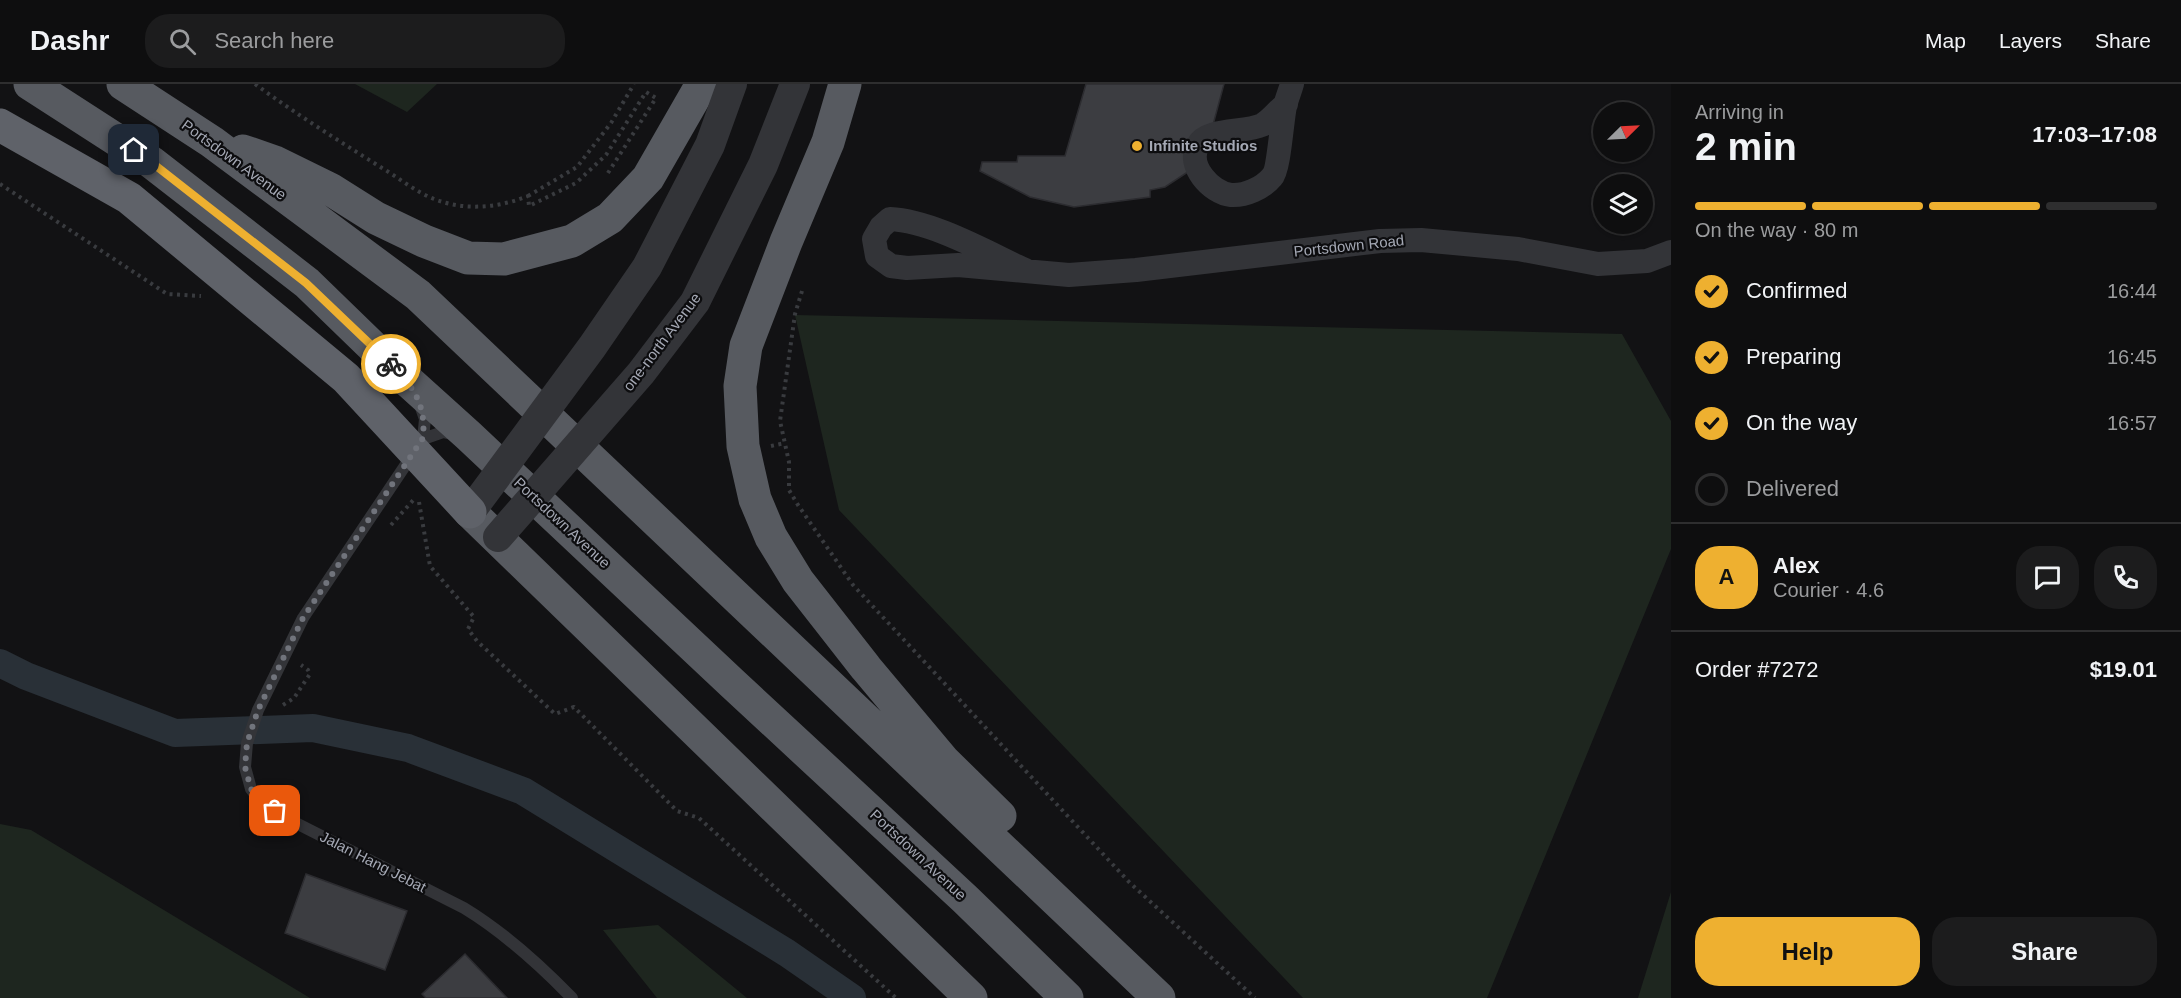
<!DOCTYPE html>
<html lang="en">
<head>
<meta charset="utf-8">
<style>
	:root { --surface:#0e0e0f; --page:#1c1c1d; --text:#f1f3f6; --muted:#9b9c9e; --line:#2e2e2f; --accent:#eeb030 }
	body { margin:0; font-family:Helvetica,sans-serif; background:var(--page); color:var(--text); height:100vh; display:flex; flex-direction:column; font-size:22px; white-space:nowrap }
	* { box-sizing:border-box; margin:0 }
	p { font-size:20px; color:var(--muted) }
	.icon { flex:none; width:33px; height:33px; fill:none; stroke:currentColor; stroke-width:2; stroke-linecap:round; stroke-linejoin:round }
	.map { position:relative; flex:1; overflow:hidden }
	.side { display:flex; flex-direction:column; background:var(--surface); width:510px }
	.side>* { flex:none }
	.needle { width:39px; rotate:66deg }
	.tools { position:absolute; left:1593px; top:18px; display:grid; gap:12px }
	.tools a { display:grid; place-items:center; width:60px; height:60px; border-radius:50%; background:var(--surface); box-shadow:0 2px 4px #0004,0 0 0 2px var(--line); font-size:30px }
	.pin { position:absolute; display:grid; place-items:center; width:51px; height:51px; color:#fff; margin:-26px; border-radius:12px; box-shadow:0 3px 9px #0006 }
	.courier { position:absolute; display:grid; place-items:center; width:60px; height:60px; margin:-30px; border:4px solid #eeb030; border-radius:50%; background:#fff; color:#222; box-shadow:0 2px 8px #0007 }
	.overview em { font-style:normal; font-weight:600 }
	.overview div { display:flex; flex-direction:column-reverse }
	.overview { display:flex; align-items:center; justify-content:space-between; height:102px; padding:0 24px }
	h1 { font-size:39px; font-weight:600; line-height:45px }
	.bar { display:grid; grid-template-columns:repeat(4,1fr); gap:9px 6px; align-content:center; height:72px; padding:0 24px }
	.bar i { height:8px; border-radius:4px; background:var(--line) }
	.bar .on { background:var(--accent) }
	.bar p { grid-column:span 4 }
	.line { display:flex; align-items:center; gap:15px; padding:0 24px; border-top:2px solid var(--line) }
	.line div { flex:1 }
	.round { display:grid; place-items:center; flex:none; width:63px; height:63px; border-radius:24px; background:var(--page) }
	ol { padding:0 24px; list-style:none }
	li { display:flex; align-items:center; gap:18px; height:66px }
	li p { margin-inline-start:auto }
	li .icon { padding:6px; border-radius:50%; background:var(--accent); color:#111; stroke-width:4 }
	li:last-child { color:var(--muted) }
	li i { width:33px; height:33px; border:3px solid var(--line); border-radius:50% }
	.primary-button { display:flex; gap:12px; margin-top:auto; padding:12px 24px }
	.primary-button a { flex:1; height:69px; border-radius:24px; background:var(--accent); color:#111; font-size:24px; font-weight:600; line-height:69px; text-align:center }
	.primary-button a+a { background:var(--page); color:var(--text) }
	header { display:flex; align-items:center; gap:36px; box-sizing:border-box; height:84px; padding:0 30px; background:var(--surface); border-bottom:2px solid var(--line) }
	header strong { font-size:28px }
	nav { display:flex; gap:33px; margin-inline-start:auto; font-size:21px }
	.search { width:420px; height:54px; background:var(--page); display:flex; align-items:center; gap:15px; box-sizing:border-box; padding:0 21px; border-radius:24px; color:var(--muted); font-size:22px }
	main { display:flex; flex:1; min-height:0 }
	.map>svg:first-child { display:block }
	.green { fill:#1e261f }
	.lines { fill:none; stroke-linecap:round; stroke-linejoin:round }
	.canal { stroke:#293037; stroke-width:28 }
	.building { fill:#3c3d41; stroke:#2c2c30; stroke-width:1.5 }
	.path { stroke:#393b3f; stroke-width:4; stroke-dasharray:3 4.5; stroke-linecap:butt }
	.service { stroke:#333438; stroke-width:12 }
	.minor { stroke:#333438; stroke-width:24 }
	.trunk { stroke:#575a60; stroke-width:33 }
	.tertiary-bridge { stroke:#333438; stroke-width:30 }
	.motorway-bridge { stroke:#5f6269; stroke-width:33 }
	.done { stroke:#71747c; stroke-width:6; stroke-dasharray:0 10.8 }
	.route { stroke:#eeb030; stroke-width:8 }
	.poi-dot { fill:#eeb030; stroke:#0d0d0f; stroke-width:2 }
	.labels { text-anchor:middle; stroke-width:4.5; stroke-linejoin:round; paint-order:stroke }
	.poi-label { font-size:15px; font-weight:bold; fill:#a4a8b4; stroke:#0d0d0f; text-anchor:start }
	.street-label { font-size:15px; fill:#a4a8b4; stroke:#0d0d0f }
</style>
</head>
<body>
<header>
<strong>Dashr</strong>
<div class="search"><svg class="icon" aria-label="search" viewBox="0 0 24 24"><circle cx="10" cy="10" r="6"/><path d="M15 15l6 6"/></svg>Search here</div>
<nav><a>Map</a><a>Layers</a><a>Share</a></nav>
</header>
<main>
<div class="map">
<svg width="1671" height="914" viewBox="0 0 1671 914">
	<rect width="100%" height="100%" fill="#121214"/>
	<!-- green -->
	<path class="green" d="M 355,0 L 437,0 L 407,28 Z
		M 795,231 L 1622,250 L 1671,337 L 1671,465 L 1487,914 L 1303,914 L 839,426 Z
		M 0,740 L 31,746 L 310,914 L 0,914 Z
		M 1671,808 L 1671,914 L 1638,914 Z
		M 658,841 L 747,914 L 657,914 L 603,846 Z"/>
	<g class="lines">
		<!-- canal -->
		<path class="canal" d="M 0,579 L 26,592 L 175,649 L 313,644 L 408,664 L 523,707 L 787,869 L 852,914"/>
	</g>
	<!-- building -->
	<path class="building" d="M 1086,0 L 1224,0 L 1203,78 L 1165,103 L 1150,106 L 1150,113 L 1074,123 L 1030,113 L 980,87 L 982,78 L 1017,78 L 1018,72 L 1065,72 Z
		M 306,790 L 407,827 L 385,886 L 285,849 Z
		M 465,870 L 507,914 L 426,914 L 422,910 Z"/>
	<g class="lines">
		<!-- path -->
		<path class="path" d="M 255,0 C 296,30 339,57 382,84 C 399,94 416,108 434,115 C 465,127 498,124 528,112 L 529,122 L 576,99 L 606,71 L 646,8 L 656,14 L 606,92
			M 0,100 L 167,210 L 201,212
			M 528,112 L 577,83 L 611,39 L 634,0
			M 802,207 L 795,230 L 780,337 L 789,378 L 789,406 L 798,421 L 853,501 L 1129,798 L 1255,914
			M 771,362 L 785,359
			M 419,418 L 430,482 L 474,533 L 468,545 L 477,557 L 555,630 L 574,623 L 677,727 L 699,734 L 896,914
			M 391,441 L 416,413
			M 283,621 L 294,614 L 310,590 L 308,586 L 301,581"/>
		<!-- service -->
		<path class="service" d="M 419,318 L 425,335 L 423,355 L 303,534 L 258,626 L 247,659 L 245,683 L 251,705 L 263,720 L 286,734 L 464,824 C 505,849 539,880 572,914
			M 423,355 L 443,348 L 456,351"/>
		<!-- minor -->
		<path class="minor" d="M 1286,20 C 1278,26 1270,37 1262,41 C 1245,49 1207,44 1198,61 C 1186,81 1211,109 1231,111 C 1245,112 1263,104 1272,93 C 1279,86 1282,35 1285,22 C 1287,14 1290,7 1292,0
			M 1025,186 C 986,168 932,137 890,135 L 881,143 L 874,155 L 877,172 L 891,182 L 907,184 L 958,181 L 1069,191 L 1136,186 L 1380,157 L 1421,156 L 1518,165 L 1598,180 L 1647,177 L 1671,168"/>
		<!-- trunk -->
		<path class="trunk" d="M 30,0 L 151,78 L 307,199 L 408,297 L 469,352 L 733,600 L 965,815 L 1067,914
			M 123,0 L 212,58 L 418,211 L 1159,914
			M 845,0 L 828,58 L 786,158 L 746,262 L 740,302 L 743,362 L 755,415 L 771,453 L 798,497 L 866,584 L 944,677 L 1000,732
			M 243,67 L 275,78 L 330,105 L 376,134 L 424,157 L 468,174 L 504,175 L 572,157 L 610,134 L 648,94 L 702,0
			M 470,428 L 971,914"/>
		<!-- tertiary-bridge -->
		<path class="tertiary-bridge" d="M 470,428 L 592,263 L 647,183 L 710,61 L 732,0
			M 498,453 L 641,289 L 695,218 L 763,81 L 795,0"/>
		<!-- motorway-bridge -->
		<path class="motorway-bridge" d="M 0,41 L 129,114 L 346,294 L 470,428"/>
	</g>
	<g class="lines">
		<!-- done -->
		<path class="done" d="M 275,727 L 263,720 L 251,705 L 245,683 L 247,659 L 258,626 L 303,534 L 423,354 C 426,320 414,304 391,280"/>
		<!-- route -->
		<path class="route" d="M 134,66 L 151,78 L 306,199 L 391,280"/>
	</g>
	<!-- markers -->
	<circle class="poi-dot" cx="1137" cy="62" r="6"/>
	<g class="labels">
		<!-- poi labels -->
		<g class="poi-label">
			<text x="1149" y="67">Infinite Studios</text>
		</g>
		<!-- street labels -->
		<g class="street-label">
			<text transform="translate(234 76) rotate(36)" y="5">Portsdown Avenue</text>
			<text transform="translate(1349 162) rotate(-6)" y="5">Portsdown Road</text>
			<text transform="translate(662 258) rotate(-53)" y="5">one-north Avenue</text>
			<text transform="translate(562 439) rotate(43)" y="5">Portsdown Avenue</text>
			<text transform="translate(918 771) rotate(43)" y="5">Portsdown Avenue</text>
			<text transform="translate(373 778) rotate(27)" y="5">Jalan Hang Jebat</text>
		</g>
	</g>
</svg>
<div class="tools">
<a><svg class="needle" viewBox="-14 -14 28 28"><path d="M0-13l5 13h-10z" fill="#e53935"/><path d="M0 13l5-13h-10z" fill="#9b9c9e"/></svg></a>
<a><svg class="icon" aria-label="layers" viewBox="0 0 24 24"><path d="M12 4l9 5-9 5-9-5zM3 14l9 5 9-5"/></svg></a>
</div>
<div class="pin" style="left:275px;top:727px;background:#ea580c"><svg class="icon" aria-label="bag" viewBox="0 0 24 24"><path d="M5 8h14l-1 12H6zM9 8a3 3 0 0 1 6 0"/></svg></div>
<div class="pin" style="left:134px;top:66px;background:#1f2937"><svg class="icon" aria-label="home" viewBox="0 0 24 24"><path d="M3 11l9-7 9 7M6 9v11h12V9"/></svg></div>
<div class="courier" style="left:391px;top:280px"><svg class="icon" aria-label="bike" viewBox="0 0 24 24"><circle cx="6" cy="16" r="4"/><circle cx="18" cy="16" r="4"/><path d="M6 16l4-8h5l3 8M10 8l3 8H6M13 5h3"/></svg></div>
</div>
<section class="side">
<div class="overview"><div><h1>2 min</h1><p>Arriving in</p></div><em>17:03–17:08</em></div>
<div class="bar"><i class="on"></i><i class="on"></i><i class="on"></i><i></i><p>On the way · 80 m</p></div>
<ol>
<li><svg class="icon" aria-label="check" viewBox="0 0 24 24"><path d="M5 12l5 5 9-10"/></svg>Confirmed<p>16:44</p></li>
<li><svg class="icon" aria-label="check" viewBox="0 0 24 24"><path d="M5 12l5 5 9-10"/></svg>Preparing<p>16:45</p></li>
<li><svg class="icon" aria-label="check" viewBox="0 0 24 24"><path d="M5 12l5 5 9-10"/></svg>On the way<p>16:57</p></li>
<li><i></i>Delivered</li>
</ol>
<div class="line" style="height:108px"><b class="round" style="background:var(--accent);color:#111">A</b><div><b>Alex</b><p>Courier · 4.6</p></div><a class="round"><svg class="icon" aria-label="chat" viewBox="0 0 24 24"><path d="M4 5h16v11H9l-5 4z"/></svg></a><a class="round"><svg class="icon" aria-label="phone" viewBox="0 0 24 24"><path d="M5 4h4l2 5-3 2q2 4 5 5l2-3 5 2v4C11 20 4 13 5 4z"/></svg></a></div>
<div class="line" style="height:78px"><div>Order #7272</div><b>$19.01</b></div>
<div class="primary-button"><a>Help</a><a>Share</a></div>
</section>
</main>
</body>
</html>
